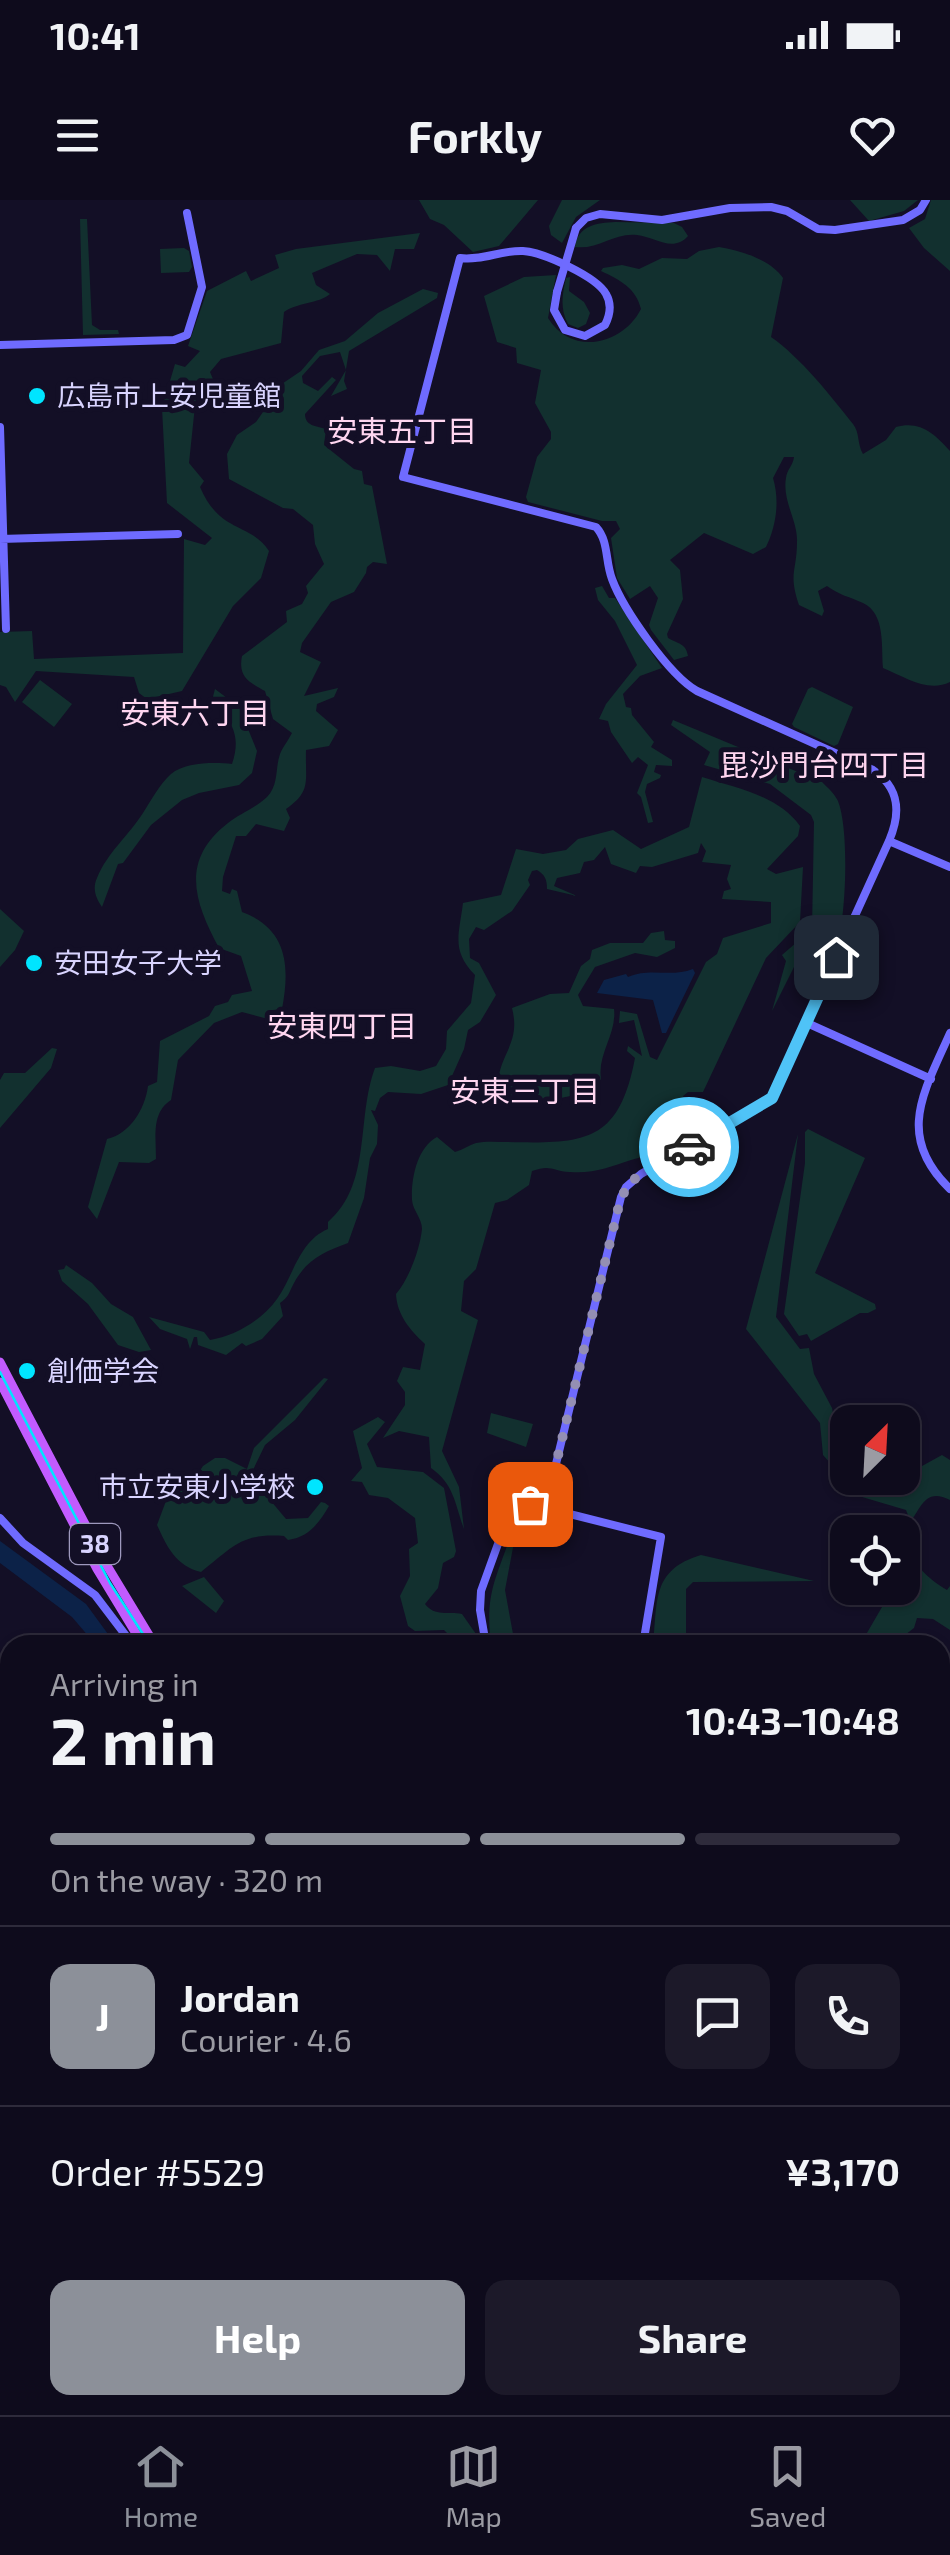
<!DOCTYPE html>
<html lang="en">
<head>
<meta charset="utf-8">
<style>
	:root { --surface:#0e0b1c; --page:#1c1929; --text:#f1f3f6; --muted:#9b9ba3; --line:#2e2b3b; --accent:#8c9099 }
	body { margin:0; font-family:"Exo 2","Noto Sans JP",sans-serif; background:var(--page); color:var(--text); height:100vh; display:flex; flex-direction:column; font-size:38px; white-space:nowrap }
	* { box-sizing:border-box; margin:0 }
	p { font-size:32px; color:var(--muted) }
	.icon { flex:none; width:55px; height:55px; fill:none; stroke:currentColor; stroke-width:2; stroke-linecap:round; stroke-linejoin:round }
	.map { position:relative; flex:1; overflow:hidden }
	.panel { position:absolute; left:0px; top:1435px; width:950px; height:780px; display:flex; flex-direction:column; background:var(--surface); border-radius:30px 30px 0 0; box-shadow:0 2px 8px #0004,0 0 0 2px var(--line) }
	.panel>* { flex:none }
	.needle { width:65px; rotate:24deg }
	.controls { position:absolute; left:830px; top:1205px; display:grid; gap:20px }
	.controls a { display:grid; place-items:center; width:90px; height:90px; border-radius:20px; background:var(--surface); box-shadow:0 2px 8px #0004,0 0 0 2px var(--line); font-size:50px }
	.pin { position:absolute; display:grid; place-items:center; width:85px; height:85px; color:#fff; margin:-42px; border-radius:20px; box-shadow:0 5px 15px #0006 }
	.courier { position:absolute; display:grid; place-items:center; width:100px; height:100px; margin:-50px; border:8px solid #4fc3f7; border-radius:50%; background:#fff; color:#222; box-shadow:0 2px 12px #0007 }
	.overview em { font-style:normal; font-weight:700 }
	.overview div { display:flex; flex-direction:column-reverse }
	.overview { display:flex; align-items:center; justify-content:space-between; height:170px; padding:0 50px }
	h1 { font-size:65px; font-weight:700; line-height:75px }
	.bar { display:grid; grid-template-columns:repeat(4,1fr); gap:15px 10px; align-content:center; height:120px; padding:0 50px }
	.bar i { height:12px; border-radius:8px; background:var(--line) }
	.bar .selected { background:var(--accent) }
	.bar p { grid-column:span 4 }
	.line { display:flex; align-items:center; gap:25px; padding:0 50px; border-top:2px solid var(--line) }
	.line div { flex:1 }
	.round { display:grid; place-items:center; flex:none; width:105px; height:105px; border-radius:20px; background:var(--page) }
	.primary-button { display:flex; gap:20px; margin-top:auto; padding:20px 50px }
	.primary-button a { flex:1; height:115px; border-radius:20px; background:var(--accent); color:#fff; font-size:40px; font-weight:700; line-height:115px; text-align:center }
	.primary-button a+a { background:var(--page); color:var(--text) }
	.status { display:flex; justify-content:space-between; align-items:center; height:70px; padding:0 50px; background:var(--surface); direction:ltr }
	.status svg { height:28px; fill:currentColor }
	header { display:flex; justify-content:space-between; align-items:center; height:130px; padding:0 50px; background:var(--surface); font-size:45px; font-weight:700 }
	.tab-bar { display:flex; justify-content:space-around; align-items:center; height:140px; border-top:2px solid var(--line); background:var(--surface); font-size:28px; color:var(--muted) }
	.tab-bar a { display:grid; justify-items:center; gap:5px }
	.tab-bar .selected { color:var(--accent) }
	.map>svg:first-child { display:block }
	.green { fill:#12302f }
	.water { fill:#0c2248 }
	.lines { fill:none; stroke-linecap:round; stroke-linejoin:round }
	.stream { stroke:#0c2248; stroke-width:2.5 }
	.highway-tunnel { stroke:#312d47; stroke-width:10; stroke-dasharray:10 5; stroke-linecap:butt }
	.secondary { stroke:#6f6bff; stroke-width:8 }
	.primary { stroke:#c25bff; stroke-width:9 }
	.highway { stroke:#ff4fa3; stroke-width:10 }
	.tram { stroke:#00e5ff; stroke-width:2.5 }
	.secondary-bridge { stroke:#6f6bff; stroke-width:8 }
	.done { stroke:#948fb3; stroke-width:10; stroke-dasharray:0 18 }
	.route { stroke:#4fc3f7; stroke-width:12 }
	.poi-dot { fill:#00e5ff; stroke:#130f26; stroke-width:4 }
	.labels { text-anchor:middle; stroke-width:10; stroke-linejoin:round; paint-order:stroke }
	.shield { fill:#130f26; stroke:#9e99be; stroke-width:2.5 }
	.shield-label { font-size:25px; font-weight:bold; fill:#d9d4ff }
	.poi-label { font-size:28px; fill:#d9d4ff; stroke:#130f26; text-anchor:start }
	.neighbourhood-label { font-size:30px; fill:#ffd6f0; stroke:#130f26 }
</style>
</head>
<body>
<div class="status"><b>10:41</b><svg viewBox="0 0 49 12"><path d="M0 12V9h3v3zM5 12V6h3v6zM10 12V3h3v9zM15 12V0h3v12zM26 1h20v11H26zM47 4h2v5h-2z"/></svg></div>
<header><svg class="icon" aria-label="menu" viewBox="0 0 24 24"><path d="M4 6h16M4 12h16M4 18h16"/></svg>Forkly<svg class="icon" aria-label="heart" viewBox="0 0 24 24"><path d="M12 20l-8-8c-3-5 5-10 8-4 3-6 11-1 8 4z"/></svg></header>
<div class="map">
<svg width="950" height="2215" viewBox="0 0 950 2215">
	<rect width="100%" height="100%" fill="#130f26"/>
	<!-- green -->
	<path class="green" d="M 419,0 L 538,0 L 499,46 L 473,52 L 444,25 L 430,19 Z
		M 562,0 L 600,0 L 576,17 L 562,43 L 551,35 L 549,26 Z
		M 850,0 L 918,0 L 904,11 L 869,21 Z
		M 931,0 L 950,0 L 950,71 L 924,48 L 909,28 L 925,19 Z
		M 80,19 L 87,19 L 92,125 L 100,130 L 118,130 L 119,134 L 83,135 Z
		M 615,22 L 674,23 L 682,27 L 688,36 C 673,53 655,37 637,35 C 615,32 598,50 575,47 C 578,25 597,23 615,22 Z
		M 420,33 L 414,49 L 395,49 L 390,71 L 377,55 L 357,54 L 312,73 L 316,85 L 330,94 C 318,104 298,102 284,112 L 281,143 L 221,159 L 210,172 L 215,184 L 196,196 L 189,263 L 204,281 L 200,287 C 220,334 250,322 269,351 L 261,378 L 233,406 L 182,491 L 147,499 L 139,493 L 134,477 L 36,471 L 15,502 L 6,487 L 0,485 L 0,432 L 32,431 L 34,459 L 183,453 L 184,339 L 205,345 L 212,338 L 167,303 L 162,208 L 175,164 L 185,167 L 200,151 L 188,146 L 207,91 L 246,71 L 251,81 L 279,68 L 275,55 L 296,49 Z
		M 719,47 C 741,51 770,59 783,78 L 771,137 C 801,158 830,195 853,224 C 860,233 857,244 863,254 L 886,240 L 896,227 C 920,220 935,234 950,251 L 950,482 C 928,493 905,477 883,468 C 881,447 886,414 863,403 C 850,397 839,395 827,386 L 818,391 L 824,411 L 822,416 L 799,405 C 788,373 797,371 797,342 C 798,321 782,301 786,278 C 787,269 793,266 794,257 L 784,257 L 773,278 C 780,301 776,327 766,347 L 753,354 L 704,333 L 670,360 L 680,370 L 683,399 L 667,434 L 668,438 C 678,444 686,443 688,456 L 674,460 L 651,430 L 649,425 L 658,398 L 650,386 L 630,399 L 617,378 L 611,338 L 620,329 L 616,321 L 602,321 L 528,302 L 526,297 L 537,257 L 551,239 L 551,232 L 535,203 L 541,170 L 517,163 L 516,148 L 497,142 L 484,96 L 524,77 L 556,75 L 548,118 C 571,156 622,146 641,109 C 636,88 620,80 601,71 L 603,68 L 622,65 L 639,69 L 662,58 L 687,59 L 699,51 Z
		M 184,48 L 189,51 L 192,67 L 189,72 L 161,73 L 160,49 Z
		M 570,77 L 569,91 L 584,102 L 590,113 L 586,124 L 578,128 L 568,124 C 560,109 562,95 566,78 Z
		M 423,89 L 438,93 L 437,98 L 349,151 L 344,181 L 347,189 L 331,196 L 346,170 L 340,152 L 320,156 L 302,176 L 303,183 L 318,191 L 332,177 L 336,180 L 305,214 C 305,226 316,226 326,229 L 324,245 L 354,269 L 362,271 L 364,284 L 372,286 L 387,364 L 373,362 L 367,367 L 366,373 L 354,392 L 331,402 L 302,443 L 300,452 L 321,462 L 304,496 L 338,488 L 334,497 L 317,504 L 316,511 L 338,530 L 329,546 L 306,550 C 305,581 312,591 286,609 L 290,618 L 284,631 L 256,624 L 246,636 L 236,636 L 223,677 L 222,691 L 230,694 L 232,689 L 237,691 L 242,712 C 288,729 290,767 282,809 L 273,810 L 268,819 L 242,812 L 214,823 L 178,860 L 171,900 C 151,913 156,937 156,959 L 149,963 L 119,962 L 97,1019 L 88,1007 L 107,939 C 130,934 145,909 148,886 L 157,882 L 160,841 L 209,816 L 215,806 L 228,802 L 232,795 L 252,791 L 241,756 L 219,748 C 195,703 179,661 228,623 C 239,614 257,607 267,597 C 279,585 275,568 280,554 C 283,547 289,539 292,533 L 273,519 L 265,491 C 248,482 238,476 242,456 L 287,422 L 286,411 L 302,404 L 308,393 L 306,386 L 324,364 L 315,344 L 313,325 L 293,309 L 283,308 L 229,279 L 227,254 L 237,235 L 256,222 L 263,212 L 267,194 L 301,171 L 319,150 L 345,141 L 378,113 Z
		M 602,386 L 609,398 L 615,398 L 662,468 L 640,476 L 623,494 L 626,507 L 631,508 L 632,515 L 654,542 L 651,547 L 672,560 L 672,566 L 656,565 L 654,572 L 661,575 L 660,578 L 647,584 L 645,592 L 653,622 L 648,623 L 641,597 L 637,593 L 648,565 L 638,557 L 632,563 L 611,532 L 608,521 L 599,519 L 606,504 L 637,465 L 615,421 L 598,400 L 595,388 Z
		M 40,480 L 72,504 L 54,527 L 22,502 Z
		M 812,487 L 853,507 L 838,544 L 834,546 L 794,527 L 792,524 L 808,489 Z
		M 215,489 L 239,507 L 257,551 L 252,573 L 239,585 L 199,593 L 182,600 L 151,625 L 123,663 L 118,664 L 102,707 C 96,698 92,689 97,678 C 107,653 129,635 143,613 C 152,599 159,585 171,574 C 185,562 215,562 232,564 C 240,540 235,527 220,508 L 210,508 Z
		M 673,520 L 822,582 C 828,588 834,593 838,601 C 849,629 846,708 839,738 L 831,741 L 817,755 L 798,759 L 772,811 L 786,761 L 782,755 L 812,729 L 814,622 L 811,615 L 770,584 L 704,565 L 710,552 L 671,525 Z
		M 702,577 C 736,588 778,595 800,626 L 798,636 L 767,669 L 776,674 L 803,667 L 800,722 L 766,758 L 703,892 L 688,892 L 683,896 C 685,905 690,918 689,927 C 686,953 649,954 631,960 C 610,967 593,974 570,972 C 552,971 551,964 532,971 L 529,985 L 507,1000 L 495,1003 L 476,1069 L 464,1081 L 461,1111 L 478,1120 L 442,1251 L 459,1287 L 464,1329 C 455,1304 454,1284 431,1268 L 429,1237 L 399,1231 L 383,1238 L 405,1205 L 405,1192 L 397,1181 L 403,1167 L 420,1170 L 425,1144 C 410,1130 397,1115 396,1094 C 409,1079 420,1049 422,1029 C 422,1018 413,1011 412,1000 C 411,978 417,948 437,937 L 455,952 C 463,950 469,945 476,943 C 486,941 497,942 507,942 C 586,944 619,942 635,858 L 627,851 L 628,846 L 642,856 L 634,820 L 619,823 L 620,811 L 637,814 L 650,857 L 657,860 L 706,762 L 717,754 L 723,738 L 771,723 L 771,702 L 722,699 L 724,691 L 731,689 L 727,679 L 731,665 L 702,662 L 706,651 L 701,643 L 698,653 L 652,667 L 640,666 L 636,673 L 611,664 L 605,647 L 594,660 L 584,662 L 580,673 L 557,678 L 554,686 L 577,696 L 547,689 C 547,679 545,675 537,670 L 532,671 L 528,680 L 530,685 L 512,711 L 484,730 L 476,727 L 469,739 L 470,758 L 479,763 L 496,795 L 480,822 L 468,830 L 464,849 L 448,885 L 421,894 L 388,892 L 380,898 L 375,911 L 371,910 L 378,925 L 377,944 L 370,958 L 364,998 L 348,1043 C 324,1052 307,1059 294,1083 C 289,1092 289,1097 280,1103 L 283,1116 L 262,1139 L 246,1146 L 242,1143 L 226,1155 L 198,1145 L 197,1137 L 194,1137 L 190,1149 L 187,1139 L 160,1129 L 149,1117 L 204,1132 L 210,1140 C 235,1136 262,1120 277,1099 C 294,1075 299,1041 328,1029 L 328,1022 C 372,984 356,918 375,868 L 391,866 L 420,871 L 436,866 L 446,849 L 447,831 L 471,803 L 475,775 C 451,750 459,735 463,703 L 501,695 L 516,649 L 543,654 L 566,650 L 578,639 L 613,630 L 641,649 L 689,627 Z
		M 0,709 L 24,731 L 15,750 L 0,767 Z
		M 664,731 L 665,740 L 675,741 L 675,748 L 657,757 L 635,753 L 595,767 L 578,795 L 583,806 L 614,809 C 617,834 597,854 601,879 L 591,894 C 563,892 522,917 498,893 C 495,855 522,847 512,808 L 550,794 L 569,793 L 581,766 L 590,759 L 592,750 L 610,743 L 643,743 L 651,733 Z
		M 52,848 L 57,849 L 51,868 L 0,928 L 0,880 L 4,873 L 25,873 Z
		M 808,929 L 865,958 L 815,1073 L 875,1104 L 876,1109 L 868,1113 L 860,1113 L 811,1141 L 807,1134 L 799,1136 L 784,1114 L 805,963 L 805,932 Z
		M 798,934 L 776,1117 L 800,1149 L 809,1148 L 814,1174 L 832,1208 L 838,1240 L 847,1251 L 847,1263 L 840,1255 L 831,1264 L 823,1255 L 820,1223 L 746,1129 Z
		M 66,1065 L 92,1083 L 111,1104 L 133,1117 L 151,1150 L 139,1152 L 118,1145 L 88,1104 L 62,1081 L 58,1070 L 64,1069 Z
		M 324,1178 L 328,1179 L 295,1220 L 265,1245 L 252,1272 L 255,1282 L 286,1319 L 308,1318 L 321,1302 L 325,1303 L 329,1306 C 319,1323 309,1337 288,1340 L 284,1336 C 241,1333 233,1347 201,1372 C 176,1366 167,1347 157,1325 L 169,1293 L 195,1278 L 203,1266 L 215,1258 L 225,1258 L 247,1269 L 254,1248 Z
		M 491,1213 L 533,1224 L 526,1247 L 487,1233 Z
		M 378,1217 L 385,1222 L 367,1244 L 377,1267 L 423,1272 L 444,1288 L 456,1351 L 454,1357 L 443,1363 L 438,1388 L 425,1404 C 435,1417 448,1411 462,1414 L 476,1434 L 465,1445 L 445,1445 L 448,1434 L 444,1430 L 415,1431 L 408,1426 L 400,1396 L 410,1376 L 409,1349 L 418,1343 L 415,1318 L 388,1298 L 369,1295 L 362,1282 L 351,1281 L 362,1268 L 353,1231 Z
		M 942,1255 L 950,1260 L 950,1300 C 918,1284 921,1322 898,1332 L 908,1315 L 906,1310 L 852,1294 L 852,1284 L 842,1276 L 847,1271 L 848,1278 L 893,1282 Z
		M 511,1335 L 515,1337 L 505,1390 L 515,1445 L 491,1445 C 485,1395 495,1381 511,1335 Z
		M 909,1351 C 919,1370 929,1379 947,1390 L 950,1386 L 950,1430 L 933,1419 L 917,1418 L 914,1428 L 901,1438 L 901,1445 L 860,1445 L 893,1388 L 902,1388 L 903,1358 Z
		M 701,1355 L 814,1381 L 693,1382 L 686,1389 L 686,1445 L 653,1445 C 658,1401 651,1370 701,1355 Z
		M 204,1377 L 224,1401 L 216,1413 L 182,1386 Z
		M 949,1660 L 950,1775 L 940,1780 L 940,1674 L 946,1673 Z
		M 0,1696 L 10,1712 L 10,2205 L 139,2205 L 134,2215 L 0,2215 Z
		M 946,1837 L 950,1853 L 950,1909 L 947,1914 L 940,1914 L 940,1839 Z"/>
	<!-- water -->
	<path class="water" d="M 693,769 L 695,773 L 666,833 L 662,833 L 653,800 L 597,793 L 604,780 L 626,774 L 628,777 C 651,767 670,778 693,769 Z
		M 0,1341 L 86,1404 L 116,1445 L 96,1445 L 72,1417 L 0,1363 Z"/>
	<g class="lines">
		<!-- stream -->
		<path class="stream" d="M 940,1641 L 950,1630"/>
		<!-- highway-tunnel -->
		<path class="highway-tunnel" d="M 0,2165 L 10,2168
			M 0,2191 L 10,2194
			M 47,2205 L 85,2215
			M 146,2205 L 169,2211"/>
		<!-- secondary -->
		<path class="secondary" d="M 576,28 L 586,18 L 600,14 L 662,20 L 730,8 L 771,7 L 787,11 L 818,29 L 835,30 L 903,20 L 920,10 L 926,0
			M 0,145 L 174,140 L 187,135 L 202,87 L 187,13
			M 0,227 L 6,429
			M 0,339 L 178,334
			M 889,641 L 950,667
			M 807,823 L 931,879
			M 950,833 C 924,892 895,936 950,989
			M 545,1309 L 621,997 L 626,987 L 641,974 L 772,898 L 889,641 C 901,613 900,588 873,570 L 697,491 C 669,475 623,409 612,379 C 605,361 609,341 596,327 L 403,277 L 460,58 C 482,61 501,50 523,51 C 543,52 597,77 606,94 C 612,104 610,115 605,125 L 585,136 L 565,130 L 554,110 L 557,92
			M 0,1318 L 23,1343 L 95,1395 L 133,1445
			M 486,1445 L 480,1410 L 481,1391 L 507,1319 L 518,1307 L 530,1304 L 661,1337 L 643,1445
			M 940,2006 L 950,2005
			M 584,2205 L 594,2215
			M 799,2205 L 805,2215"/>
		<!-- primary -->
		<path class="primary" d="M 0,1162 L 106,1364 L 155,1445
			M 0,1182 L 97,1369 L 143,1445
			M 0,1558 L 10,1581
			M 321,2205 L 322,2215
			M 383,2205 L 384,2215
			M 392,2205 L 394,2215"/>
		<!-- highway -->
		<path class="highway" d="M 169,2211 L 188,2215"/>
		<!-- tram -->
		<path class="tram" d="M 0,1172 L 110,1383 L 150,1445
			M 386,2205 L 387,2215"/>
		<!-- secondary-bridge -->
		<path class="secondary-bridge" d="M 557,92 L 576,28"/>
	</g>
	<g class="lines">
		<!-- done -->
		<path class="done" d="M 530,1304 L 545,1309 L 621,997 L 633,980 L 689,947"/>
		<!-- route -->
		<path class="route" d="M 689,947 L 772,898 L 836,757"/>
	</g>
	<!-- markers -->
	<g class="poi-dot">
		<circle cx="37" cy="196" r="10"/>
		<circle cx="34" cy="763" r="10"/>
		<circle cx="27" cy="1171" r="10"/>
		<circle cx="315" cy="1287" r="10"/>
	</g>
	<g class="labels">
		<!-- shield labels -->
		<rect class="shield" x="70" y="1324" width="50" height="40" rx="8"/>
		<g class="shield-label">
			<text x="95" y="1353">38</text>
		</g>
		<!-- poi labels -->
		<g class="poi-label">
			<text x="57" y="206">広島市上安児童館</text>
			<text x="54" y="773">安田女子大学</text>
			<text x="47" y="1181">創価学会</text>
			<text x="295" y="1297" text-anchor="end">市立安東小学校</text>
		</g>
		<!-- neighbourhood labels -->
		<g class="neighbourhood-label">
			<text x="402" y="242">安東五丁目</text>
			<text x="195" y="524">安東六丁目</text>
			<text x="824" y="576">毘沙門台四丁目</text>
			<text x="342" y="837">安東四丁目</text>
			<text x="525" y="902">安東三丁目</text>
		</g>
	</g>
</svg>
<div class="controls">
<a><svg class="needle" viewBox="-14 -14 28 28"><path d="M0-13l5 13h-10z" fill="#e53935"/><path d="M0 13l5-13h-10z" fill="#9b9ba3"/></svg></a>
<a><svg class="icon" aria-label="locate" viewBox="0 0 24 24"><circle cx="12" cy="12" r="6"/><path d="M12 2v4M12 18v4M2 12h4M18 12h4"/></svg></a>
</div>
<div class="pin" style="left:530px;top:1304px;background:#ea580c"><svg class="icon" aria-label="bag" viewBox="0 0 24 24"><path d="M5 8h14l-1 12H6zM9 8a3 3 0 0 1 6 0"/></svg></div>
<div class="pin" style="left:836px;top:757px;background:#1f2937"><svg class="icon" aria-label="home" viewBox="0 0 24 24"><path d="M3 11l9-7 9 7M6 9v11h12V9"/></svg></div>
<div class="courier" style="left:689px;top:947px"><svg class="icon" aria-label="car" viewBox="0 0 24 24"><path d="M5 17H2v-5l4-1 3-4h7l3 4 3 1v5h-3M9 17h6M6 11h13"/><circle cx="7" cy="17" r="2"/><circle cx="17" cy="17" r="2"/></svg></div>
<section class="panel">
<div class="overview"><div><h1>2 min</h1><p>Arriving in</p></div><em>10:43–10:48</em></div>
<div class="bar"><i class="selected"></i><i class="selected"></i><i class="selected"></i><i></i><p>On the way · 320 m</p></div>
<div class="line" style="height:180px"><b class="round" style="background:var(--accent);color:#fff">J</b><div><b>Jordan</b><p>Courier · 4.6</p></div><a class="round"><svg class="icon" aria-label="chat" viewBox="0 0 24 24"><path d="M4 5h16v11H9l-5 4z"/></svg></a><a class="round"><svg class="icon" aria-label="phone" viewBox="0 0 24 24"><path d="M5 4h4l2 5-3 2q2 4 5 5l2-3 5 2v4C11 20 4 13 5 4z"/></svg></a></div>
<div class="line" style="height:130px"><div>Order #5529</div><b>¥3,170</b></div>
<div class="primary-button"><a>Help</a><a>Share</a></div>
</section>
</div>
<nav class="tab-bar">
<a class="selected"><svg class="icon" aria-label="home" viewBox="0 0 24 24"><path d="M3 11l9-7 9 7M6 9v11h12V9"/></svg>Home</a>
<a><svg class="icon" aria-label="map" viewBox="0 0 24 24"><path d="M3 6l6-2 6 2 6-2v14l-6 2-6-2-6 2zM9 4v14M15 6v14"/></svg>Map</a>
<a><svg class="icon" aria-label="saved" viewBox="0 0 24 24"><path d="M7 4h10v16l-5-4-5 4z"/></svg>Saved</a>
</nav>
</body>
</html>
